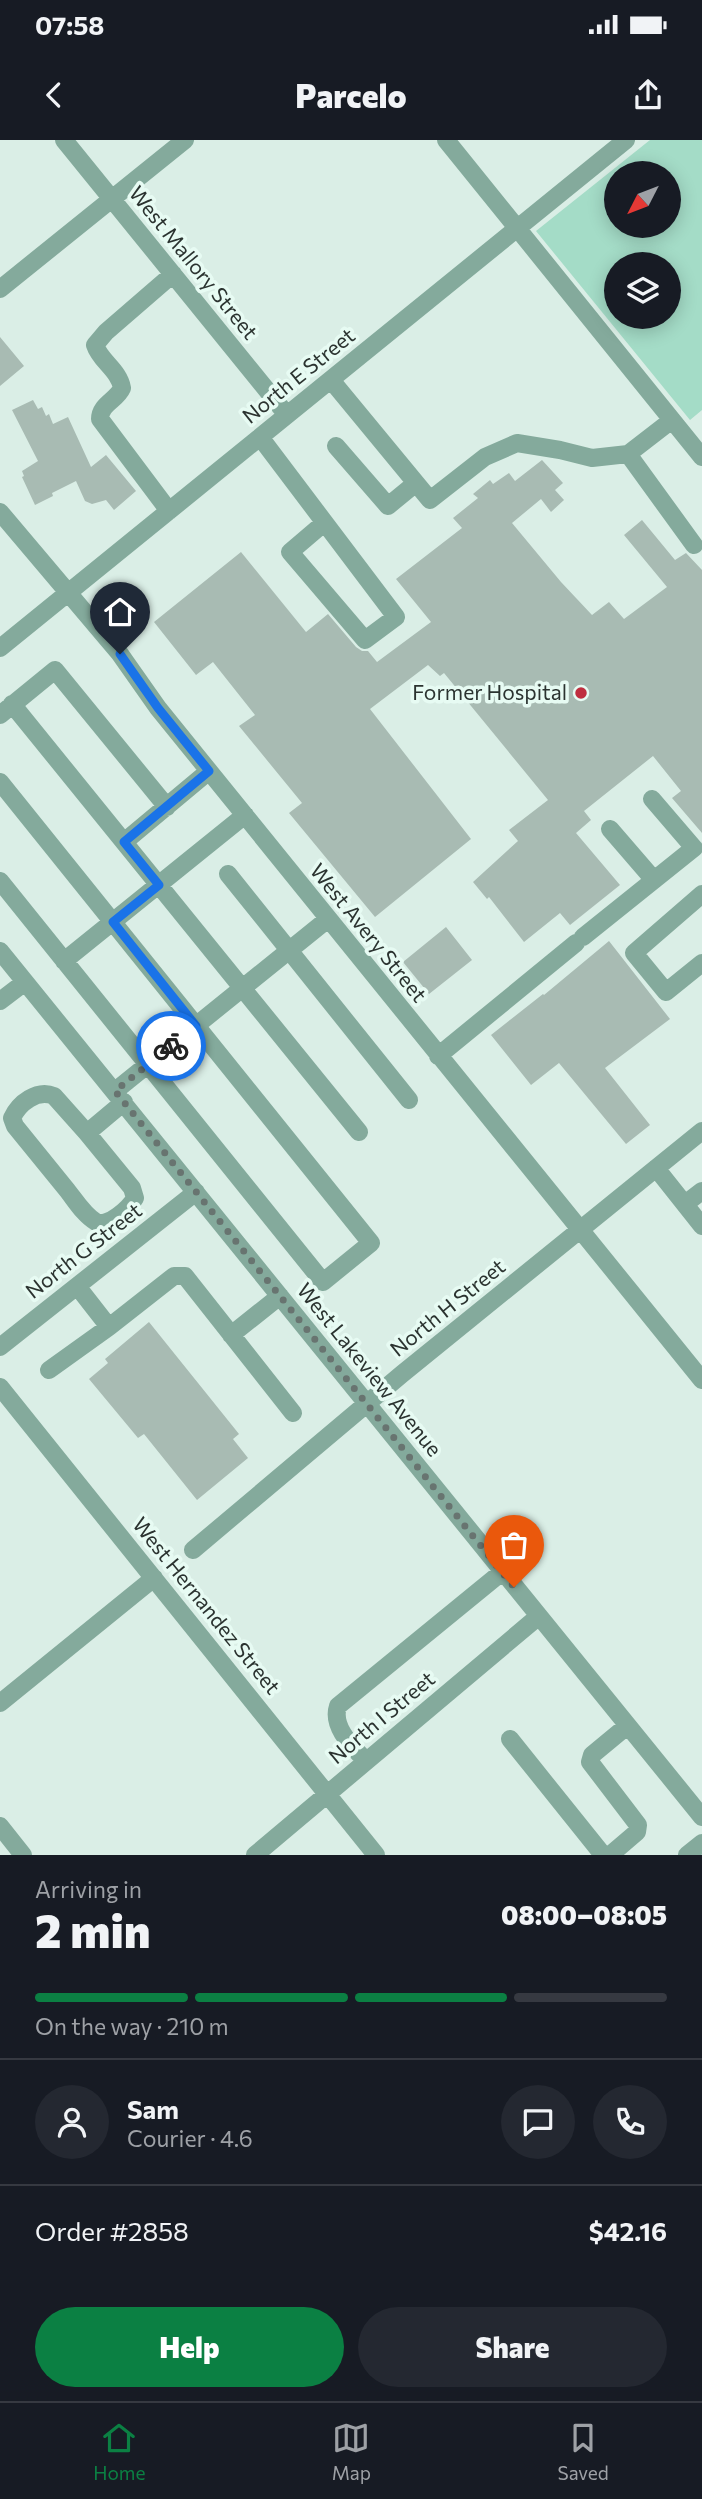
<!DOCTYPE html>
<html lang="en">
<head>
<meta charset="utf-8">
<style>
	:root { --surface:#171b24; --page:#242831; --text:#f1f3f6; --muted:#9ea1a6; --line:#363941; --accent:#0b8043 }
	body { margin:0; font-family:Commissioner,sans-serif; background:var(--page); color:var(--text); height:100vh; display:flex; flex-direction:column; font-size:26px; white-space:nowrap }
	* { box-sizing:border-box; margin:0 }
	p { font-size:23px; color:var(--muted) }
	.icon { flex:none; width:38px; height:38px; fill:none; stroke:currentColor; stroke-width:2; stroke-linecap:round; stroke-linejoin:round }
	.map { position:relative; height:1715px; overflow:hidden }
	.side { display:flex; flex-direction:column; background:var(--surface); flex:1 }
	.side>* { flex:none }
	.needle { width:46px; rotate:228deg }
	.fabs { position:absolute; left:604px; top:21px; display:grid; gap:14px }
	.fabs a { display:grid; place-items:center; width:77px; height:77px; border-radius:50%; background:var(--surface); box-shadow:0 4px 18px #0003; font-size:35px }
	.pin { position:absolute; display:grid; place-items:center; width:60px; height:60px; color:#fff; margin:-72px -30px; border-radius:50% 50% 50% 0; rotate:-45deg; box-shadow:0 0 7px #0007 }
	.pin .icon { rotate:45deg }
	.courier { position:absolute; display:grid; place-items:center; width:70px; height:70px; margin:-35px; border:5px solid #1a73e8; border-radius:50%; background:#fff; color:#222; box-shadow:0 2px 9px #0007 }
	.head em { font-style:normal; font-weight:800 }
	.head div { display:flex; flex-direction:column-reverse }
	.head { display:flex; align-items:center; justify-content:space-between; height:119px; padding:0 35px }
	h1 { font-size:46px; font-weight:800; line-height:52px }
	.bar { display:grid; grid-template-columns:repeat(4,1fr); gap:10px 7px; align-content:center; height:84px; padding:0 35px }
	.bar i { height:9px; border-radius:5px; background:var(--line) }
	.bar .current { background:var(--accent) }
	.bar p { grid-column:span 4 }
	.line { display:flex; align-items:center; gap:18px; padding:0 35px; border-top:2px solid var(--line) }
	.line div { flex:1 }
	.round { display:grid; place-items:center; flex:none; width:74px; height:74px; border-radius:37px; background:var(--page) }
	.button { display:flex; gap:14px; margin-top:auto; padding:14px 35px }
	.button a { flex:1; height:80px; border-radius:42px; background:var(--accent); color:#fff; font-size:28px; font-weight:800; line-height:80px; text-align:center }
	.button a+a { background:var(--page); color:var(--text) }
	.status { display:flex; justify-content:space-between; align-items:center; height:49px; padding:0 35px; background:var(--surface); direction:ltr }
	.status svg { height:19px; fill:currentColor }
	header { display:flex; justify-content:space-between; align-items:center; height:91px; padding:0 35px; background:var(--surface); font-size:32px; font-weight:800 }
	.tabs { display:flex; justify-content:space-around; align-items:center; height:98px; border-top:2px solid var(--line); background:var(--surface); font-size:19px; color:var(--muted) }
	.tabs a { display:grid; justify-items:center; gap:4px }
	.tabs .current { color:var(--accent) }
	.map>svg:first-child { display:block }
	.grass { fill:#a4dcc7; fill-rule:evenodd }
	.building { fill:#a8bbb3 }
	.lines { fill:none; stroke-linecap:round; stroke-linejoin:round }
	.minor { stroke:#84aa9c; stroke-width:18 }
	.done { stroke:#687470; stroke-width:7; stroke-dasharray:0 12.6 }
	.route { stroke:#1a73e8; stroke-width:9 }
	.poi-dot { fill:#bf2e3f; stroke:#e7fbf3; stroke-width:2.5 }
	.labels { text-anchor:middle; stroke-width:7; stroke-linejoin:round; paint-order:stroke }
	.street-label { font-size:21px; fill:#2b3330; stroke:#e7fbf3 }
	.poi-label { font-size:21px; fill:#2b3330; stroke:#e7fbf3; text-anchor:end }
</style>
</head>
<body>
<div class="status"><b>07:58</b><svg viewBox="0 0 49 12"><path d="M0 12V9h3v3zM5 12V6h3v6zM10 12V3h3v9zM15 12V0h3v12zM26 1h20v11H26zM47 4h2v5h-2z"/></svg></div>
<header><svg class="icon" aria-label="back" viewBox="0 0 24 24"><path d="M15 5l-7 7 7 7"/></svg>Parcelo<svg class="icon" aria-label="share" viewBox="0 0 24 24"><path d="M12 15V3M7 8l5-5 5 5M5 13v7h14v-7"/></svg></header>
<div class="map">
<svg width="702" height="1715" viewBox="0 0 702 1715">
	<rect width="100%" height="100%" fill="#daeee6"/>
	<!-- grass -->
	<path class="grass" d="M 650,0 L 702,0 L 702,270 L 690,280 L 536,91 ZM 616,33 L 668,33 L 668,86 L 616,86 ZM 616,124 L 668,124 L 668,177 L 616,177 Z"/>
	<!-- building -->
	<path class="building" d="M 0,197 L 24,226 L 0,246 Z
		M 33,260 L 38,269 L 42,267 L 46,276 L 49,274 L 53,284 L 68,277 L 91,327 L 106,315 L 136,351 L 114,370 L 106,360 L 92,364 L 85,361 L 76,341 L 52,353 L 53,356 L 35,365 L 22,337 L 24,336 L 22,331 L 38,321 L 12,270 Z
		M 542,320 L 563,343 L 555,350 L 564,360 L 551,372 L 541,359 L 512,383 L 561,442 L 592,475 L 609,462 L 624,479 L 667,447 L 624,395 L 642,380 L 675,420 L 686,413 L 702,430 L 702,693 L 672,658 L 681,651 L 653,616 L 584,671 L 591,680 L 576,693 L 620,745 L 570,785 L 560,773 L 524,802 L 489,757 L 487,759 L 473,742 L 518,701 L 509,690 L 548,660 L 444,533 L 440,536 L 428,525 L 370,569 L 471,699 L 375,777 L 289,673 L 302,663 L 239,586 L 255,575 L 213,522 L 196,535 L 154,482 L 241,412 L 306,492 L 328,474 L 356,507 L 362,511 L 368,511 L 377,522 L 431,482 L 396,439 L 462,388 L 453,378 L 478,358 L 473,354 L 490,340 L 493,344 L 509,333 L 515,341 Z
		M 446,787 L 472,820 L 429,854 L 403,822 Z
		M 609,801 L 670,879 L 605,928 L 650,985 L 626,1004 L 559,923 L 531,945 L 491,895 L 543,854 L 544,855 Z
		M 149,1182 L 239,1294 L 233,1299 L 248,1318 L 197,1360 L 144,1294 L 138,1298 L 89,1239 L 108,1223 L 105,1219 Z"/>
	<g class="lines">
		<!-- minor -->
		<path class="minor" d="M 64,0 L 287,275
			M 446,0 L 702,317
			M 0,149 L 185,0
			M 331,240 L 430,360 L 485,317 L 517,303 L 560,310 L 592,318 L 628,314 L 672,280
			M 260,297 L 396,477 L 365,500 L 290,412 L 324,383
			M 336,306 L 388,366 L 416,343
			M 628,314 L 694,405
			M 169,371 L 100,279 C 100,264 117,260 122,248 C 119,230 100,221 95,205 L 106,192 L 173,134
			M 0,372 L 120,514 L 158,568 L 702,1240
			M 0,508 L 626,0
			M 12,564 L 359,992
			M 0,575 L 55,530 L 167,667
			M 0,642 L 371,1103 L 323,1142 L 0,741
			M 610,689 L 654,740
			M 124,702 L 209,631
			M 228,734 L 409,960
			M 702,754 L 634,813 L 666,852 L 702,823
			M 583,797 L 694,708 L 652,659
			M 0,811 L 702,1677
			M 64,821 L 245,675
			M 0,861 L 25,842
			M 438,916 L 576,803
			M 115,951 L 328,779
			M 87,993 L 132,1048 L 135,1058 C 130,1067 108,1088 96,1082 C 84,1075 75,1060 67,1050 C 49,1028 32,1007 15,986 L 12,978 C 19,963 37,949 54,956 L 87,993 L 124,962
			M 656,1028 L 702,1086
			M 685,1064 L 702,1051
			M 77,1146 L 109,1187 L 174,1136 L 185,1136 L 293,1273
			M 231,1195 L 280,1156
			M 0,1207 L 196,1052
			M 49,1230 L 109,1187
			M 0,1247 L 376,1715
			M 193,1410 L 402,1234 L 702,991
			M 0,1563 L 154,1438
			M 510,1599 L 603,1715
			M 366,1621 C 353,1607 331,1587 338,1566 L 502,1432
			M 0,1686 L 23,1715
			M 255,1715 L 539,1476
			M 610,1715 L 637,1692 L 638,1685 L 590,1622 L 592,1615 L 627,1586
			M 687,1715 L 702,1703"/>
	</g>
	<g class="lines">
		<!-- done -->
		<path class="done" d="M 171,906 L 115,951 L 514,1447"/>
		<!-- route -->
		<path class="route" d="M 120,514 L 158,568 L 209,631 L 124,702 L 159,745 L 113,782 L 196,886 L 171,906"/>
	</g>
	<!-- markers -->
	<circle class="poi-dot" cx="581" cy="553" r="7"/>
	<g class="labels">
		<!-- street labels -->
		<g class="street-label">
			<text transform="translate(193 123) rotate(51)" y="7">West Mallory Street</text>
			<text transform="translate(299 236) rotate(-39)" y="7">North E Street</text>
			<text transform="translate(368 793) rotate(51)" y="7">West Avery Street</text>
			<text transform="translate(84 1111) rotate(-38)" y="7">North G Street</text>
			<text transform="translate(448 1168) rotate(-39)" y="7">North H Street</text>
			<text transform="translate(369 1230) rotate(51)" y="7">West Lakeview Avenue</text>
			<text transform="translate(206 1466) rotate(51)" y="7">West Hernandez Street</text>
			<text transform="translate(382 1578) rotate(-40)" y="7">North I Street</text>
		</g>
		<!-- poi labels -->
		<g class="poi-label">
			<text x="567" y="560">Former Hospital</text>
		</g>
	</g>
</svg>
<div class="fabs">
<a><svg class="needle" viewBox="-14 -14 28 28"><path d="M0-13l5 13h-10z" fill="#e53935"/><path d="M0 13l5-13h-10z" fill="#9ea1a6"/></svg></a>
<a><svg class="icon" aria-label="layers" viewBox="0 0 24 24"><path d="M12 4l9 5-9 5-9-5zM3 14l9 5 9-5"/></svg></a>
</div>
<div class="pin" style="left:514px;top:1447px;background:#ea580c"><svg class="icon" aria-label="bag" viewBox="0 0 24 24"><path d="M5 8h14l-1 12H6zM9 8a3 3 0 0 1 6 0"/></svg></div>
<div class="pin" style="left:120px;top:514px;background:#1f2937"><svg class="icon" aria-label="home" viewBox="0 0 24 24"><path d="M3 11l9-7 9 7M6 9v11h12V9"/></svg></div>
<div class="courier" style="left:171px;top:906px"><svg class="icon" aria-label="bike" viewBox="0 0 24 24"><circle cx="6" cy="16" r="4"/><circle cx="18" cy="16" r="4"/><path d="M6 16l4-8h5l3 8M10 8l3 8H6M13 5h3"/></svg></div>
</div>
<section class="side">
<div class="head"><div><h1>2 min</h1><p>Arriving in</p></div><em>08:00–08:05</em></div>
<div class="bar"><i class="current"></i><i class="current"></i><i class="current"></i><i></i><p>On the way · 210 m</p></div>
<div class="line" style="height:126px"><a class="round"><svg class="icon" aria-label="person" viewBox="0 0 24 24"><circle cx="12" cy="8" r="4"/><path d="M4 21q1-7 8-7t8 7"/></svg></a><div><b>Sam</b><p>Courier · 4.6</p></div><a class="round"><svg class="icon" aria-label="chat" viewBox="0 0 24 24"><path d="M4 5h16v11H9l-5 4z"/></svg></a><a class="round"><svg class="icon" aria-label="phone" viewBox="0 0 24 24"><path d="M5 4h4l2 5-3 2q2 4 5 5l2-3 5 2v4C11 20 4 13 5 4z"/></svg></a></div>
<div class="line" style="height:91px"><div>Order #2858</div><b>$42.16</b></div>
<div class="button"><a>Help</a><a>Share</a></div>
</section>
<nav class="tabs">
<a class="current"><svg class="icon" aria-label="home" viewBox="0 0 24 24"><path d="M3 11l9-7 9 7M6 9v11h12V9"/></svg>Home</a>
<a><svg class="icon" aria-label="map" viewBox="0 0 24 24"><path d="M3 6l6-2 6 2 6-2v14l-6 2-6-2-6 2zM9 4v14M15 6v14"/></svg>Map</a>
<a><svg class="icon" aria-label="saved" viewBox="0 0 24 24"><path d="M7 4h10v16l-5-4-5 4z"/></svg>Saved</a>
</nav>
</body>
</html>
